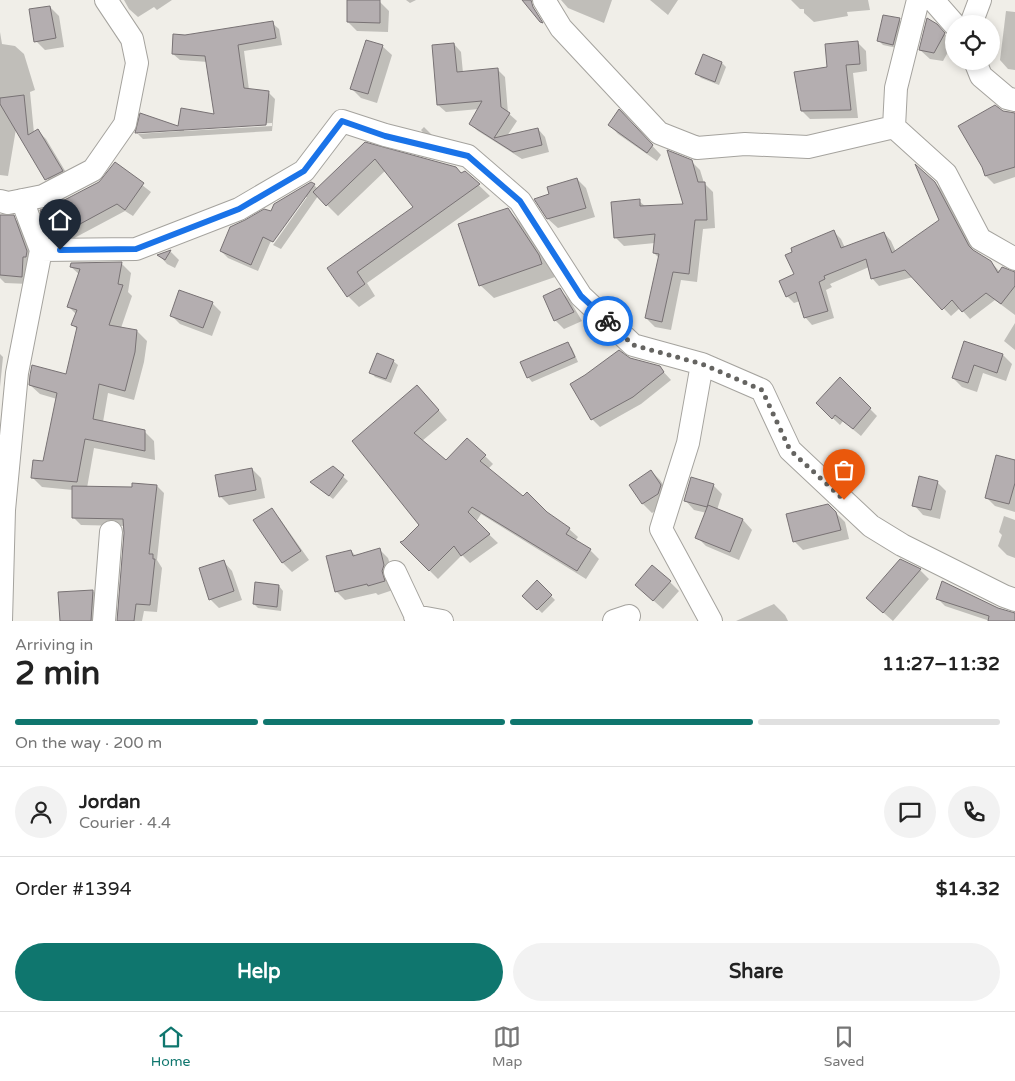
<!DOCTYPE html>
<html lang="en">
<head>
<meta charset="utf-8">
<style>
	:root { --surface:#fff; --page:#f2f2f2; --text:#222; --muted:#767676; --line:#e0e0e0; --accent:#0f766e }
	body { margin:0; font-family:"Varela Round",sans-serif; background:var(--page); color:var(--text); height:100vh; display:flex; flex-direction:column; font-size:19px; white-space:nowrap }
	* { box-sizing:border-box; margin:0 }
	p { font-size:16px; color:var(--muted) }
	.icon { flex:none; width:28px; height:28px; fill:none; stroke:currentColor; stroke-width:2; stroke-linecap:round; stroke-linejoin:round }
	.map { position:relative; height:621px; overflow:hidden }
	.panel { display:flex; flex-direction:column; background:var(--surface); flex:1 }
	.panel>* { flex:none }
	.fabs { position:absolute; left:945px; top:15px; display:grid; gap:10px }
	.fabs a { display:grid; place-items:center; width:55px; height:55px; border-radius:50%; background:var(--surface); box-shadow:0 2px 8px #0003; font-size:25px }
	.pin { position:absolute; display:grid; place-items:center; width:42px; height:42px; color:#fff; margin:-51px -21px; border-radius:50% 50% 50% 0; rotate:-45deg; box-shadow:0 0 5px #0007 }
	.pin .icon { rotate:45deg }
	.courier { position:absolute; display:grid; place-items:center; width:50px; height:50px; margin:-25px; border:4px solid #1a73e8; border-radius:50%; background:#fff; color:#222; box-shadow:0 1px 6px #0007 }
	.summary em { font-style:normal; font-weight:800 }
	.summary div { display:flex; flex-direction:column-reverse }
	.summary { display:flex; align-items:center; justify-content:space-between; height:85px; padding:0 15px }
	h1 { font-size:32px; font-weight:800; line-height:38px }
	.bar { display:grid; grid-template-columns:repeat(4,1fr); gap:8px 5px; align-content:center; height:60px; padding:0 15px }
	.bar i { height:6px; border-radius:4px; background:var(--line) }
	.bar .on { background:var(--accent) }
	.bar p { grid-column:span 4 }
	.line { display:flex; align-items:center; gap:12px; padding:0 15px; border-top:1px solid var(--line) }
	.line div { flex:1 }
	.round { display:grid; place-items:center; flex:none; width:52px; height:52px; border-radius:26px; background:var(--page) }
	.primary-button { display:flex; gap:10px; margin-top:auto; padding:10px 15px }
	.primary-button a { flex:1; height:58px; border-radius:30px; background:var(--accent); color:#fff; font-size:20px; font-weight:800; line-height:58px; text-align:center }
	.primary-button a+a { background:var(--page); color:var(--text) }
	.menu { display:flex; justify-content:space-around; align-items:center; height:70px; border-top:1px solid var(--line); background:var(--surface); font-size:14px; color:var(--muted) }
	.menu a { display:grid; justify-items:center; gap:2px }
	.menu .on { color:var(--accent) }
	.map>svg:first-child { display:block }
	.shadow { fill:#0003; fill-rule:evenodd }
	.building { fill:#b4aeb0; stroke:#787274 }
	.lines { fill:none; stroke-linecap:round; stroke-linejoin:round }
	.street-casing { stroke:#a5a39e; stroke-width:24 }
	.street { stroke:#fff; stroke-width:22 }
	.done { stroke:#656461; stroke-width:5; stroke-dasharray:0 9 }
	.route { stroke:#1a73e8; stroke-width:6 }
</style>
</head>
<body>
<div class="map">
<svg width="1015" height="621" viewBox="0 0 1015 621">
	<rect width="100%" height="100%" fill="#f0eee8"/>
	<!-- shadow -->
	<path class="shadow" d="M 124,0 L 172,0 L 157,10 L 154,7 L 138,17 L 129,9 Z
		M 406,0 L 416,0 L 410,3 Z
		M 561,0 L 612,0 L 604,23 L 568,8 Z
		M 650,0 L 678,0 L 668,15 Z
		M 791,0 L 868,0 L 870,10 L 847,12 L 848,16 L 814,22 L 804,13 L 804,9 L 800,9 Z
		M 380,2 L 389,11 L 388,32 L 357,31 L 348,22 Z
		M 50,7 L 59,16 L 64,47 L 45,50 L 36,41 Z
		M 1006,11 L 1015,12 L 1015,70 L 1008,69 L 1000,60 Z
		M 899,20 L 904,24 L 897,48 L 883,45 L 879,41 Z
		M 272,23 L 279,29 L 282,45 L 244,51 L 249,90 L 268,92 L 275,99 L 272,131 L 143,139 L 136,132 L 141,115 L 179,128 L 182,110 L 215,115 L 208,62 L 180,60 L 173,54 L 174,35 L 185,36 ZM 272,123 L 272,126 L 184,131 L 184,128 ZM 176,129 L 180,131 L 138,134 L 138,131 Z
		M 936,25 L 953,43 L 943,61 L 930,59 L 920,50 Z
		M 0,32 L 2,44 L 15,46 L 24,54 L 35,90 L 30,92 L 34,133 L 38,131 L 46,139 L 70,179 L 52,183 L 43,175 L 16,129 L 8,176 L 0,175 Z
		M 858,43 L 866,51 L 867,71 L 853,73 L 858,118 L 810,119 L 802,111 L 829,68 Z
		M 454,44 L 461,52 L 463,73 L 498,70 L 505,77 L 508,113 L 517,121 L 507,136 L 538,129 L 545,137 L 549,152 L 522,159 L 478,131 L 470,124 L 479,109 L 446,112 L 438,105 L 433,46 Z
		M 382,46 L 392,55 L 377,103 L 361,98 L 352,89 Z
		M 722,63 L 726,67 L 719,85 L 701,78 L 697,74 Z
		M 619,111 L 661,155 L 657,161 L 618,134 L 609,124 Z
		M 1003,112 L 1015,114 L 1015,177 L 994,184 L 986,176 Z
		M 424,127 L 433,136 L 429,139 L 421,130 Z
		M 365,144 L 462,174 L 465,172 L 490,196 L 367,283 L 375,296 L 359,307 L 348,296 L 329,269 L 415,207 L 386,170 L 338,216 L 318,196 L 281,249 L 273,245 L 307,197 L 304,197 L 270,243 L 258,271 L 228,258 L 221,251 L 272,213 L 314,185 L 318,189 Z
		M 691,161 L 700,170 L 704,183 L 713,192 L 715,228 L 703,229 L 697,282 L 681,280 L 671,330 L 655,327 L 646,318 L 659,258 L 654,253 L 655,243 L 624,246 L 615,237 L 639,201 L 646,207 L 684,205 Z
		M 115,164 L 151,192 L 133,216 L 125,211 L 63,244 L 59,244 L 51,236 L 50,209 L 98,187 Z
		M 577,179 L 586,188 L 595,217 L 558,228 L 548,219 L 536,200 L 551,195 Z
		M 935,183 L 943,191 L 975,253 L 991,262 L 1000,272 L 1015,273 L 1015,315 L 995,300 L 970,319 L 960,308 L 951,316 L 913,277 L 879,286 L 872,278 L 869,267 L 830,284 L 832,287 L 826,290 L 834,318 L 812,325 L 805,317 L 800,301 L 794,303 L 787,296 L 795,275 L 833,231 L 841,239 L 845,248 L 884,233 L 891,241 L 896,252 L 941,220 Z
		M 507,209 L 521,223 L 552,270 L 555,277 L 494,298 L 480,285 Z
		M 0,215 L 13,217 L 21,225 L 35,260 L 29,284 L 5,283 L 0,278 Z
		M 170,251 L 179,260 L 175,268 L 167,264 L 159,255 Z
		M 72,264 L 122,264 L 131,273 L 128,292 L 132,296 L 121,328 L 137,331 L 147,341 L 144,362 L 134,400 L 108,393 L 103,422 L 144,431 L 154,441 L 155,460 L 94,448 L 87,488 L 133,488 L 157,486 L 164,493 L 157,560 L 162,568 L 157,612 L 144,611 L 142,621 L 118,621 L 125,526 L 81,525 L 73,517 L 73,490 L 42,487 L 32,477 L 44,463 L 57,399 L 40,394 L 30,385 L 67,376 L 78,330 L 73,325 L 77,315 L 68,306 L 80,275 L 71,267 Z
		M 560,290 L 569,299 L 582,321 L 564,329 L 555,320 Z
		M 212,303 L 221,312 L 212,336 L 180,324 L 171,315 Z
		M 1015,323 L 1015,350 L 1004,341 Z
		M 964,342 L 1003,355 L 1012,364 L 1006,381 L 983,373 L 977,392 L 962,387 L 953,378 Z
		M 568,344 L 572,348 L 578,362 L 532,382 L 528,377 Z
		M 0,354 L 3,357 L 0,387 Z
		M 629,359 L 659,367 L 671,380 L 641,404 L 600,427 L 592,419 Z
		M 393,361 L 398,365 L 391,383 L 375,377 L 371,372 Z
		M 840,379 L 877,416 L 861,436 L 843,421 L 840,425 L 817,403 Z
		M 426,395 L 447,420 L 422,441 L 446,462 L 485,456 L 493,464 L 488,469 L 523,497 L 569,529 L 578,537 L 575,541 L 590,550 L 599,559 L 586,579 L 481,514 L 476,522 L 498,543 L 470,563 L 462,555 L 438,579 L 402,543 L 421,525 L 353,441 Z
		M 1015,461 L 1015,512 L 995,506 L 986,497 Z
		M 333,468 L 348,481 L 333,499 L 316,486 Z
		M 252,469 L 261,478 L 265,498 L 229,505 L 220,496 Z
		M 651,471 L 660,480 L 670,495 L 667,503 L 652,513 L 643,504 L 631,485 Z
		M 937,482 L 946,491 L 940,519 L 923,515 L 914,505 Z
		M 713,485 L 722,494 L 717,510 L 743,520 L 752,530 L 739,560 L 706,546 L 697,537 L 707,513 L 694,510 L 685,500 Z
		M 828,505 L 845,522 L 849,539 L 803,550 L 794,541 Z
		M 271,510 L 280,519 L 309,560 L 292,572 L 283,563 L 255,521 Z
		M 1004,516 L 1015,520 L 1015,558 L 1007,555 L 998,546 L 1002,535 L 999,532 Z
		M 379,549 L 388,558 L 393,574 L 393,590 L 378,595 L 376,593 L 345,600 L 336,591 L 351,551 L 356,556 Z
		M 900,560 L 920,570 L 929,579 L 893,621 L 877,607 Z
		M 223,561 L 232,571 L 242,600 L 219,608 L 210,599 Z
		M 537,582 L 555,600 L 542,613 L 524,596 Z
		M 670,582 L 679,591 L 663,609 L 646,594 Z
		M 943,582 L 1010,614 L 1015,614 L 1015,621 L 990,621 L 945,606 L 937,598 Z
		M 256,584 L 279,586 L 283,591 L 281,611 L 258,608 L 254,604 Z
		M 93,591 L 102,600 L 101,621 L 61,621 Z
		M 774,604 L 785,615 L 788,621 L 736,621 Z"/>
	<!-- building -->
	<path class="building" d="M 347,0 L 380,0 L 380,23 L 347,22 Z
		M 522,0 L 531,0 L 533,7 L 543,23 L 540,22 Z
		M 50,6 L 56,38 L 34,42 L 29,9 Z
		M 883,15 L 900,18 L 893,45 L 877,41 Z
		M 927,18 L 937,24 L 945,33 L 934,53 L 919,50 Z
		M 273,21 L 276,38 L 238,45 L 244,88 L 269,91 L 266,125 L 135,133 L 140,113 L 178,126 L 181,108 L 214,114 L 205,56 L 172,54 L 173,34 L 185,35 Z
		M 366,40 L 383,45 L 368,94 L 350,89 Z
		M 858,41 L 860,64 L 846,65 L 851,110 L 801,111 L 794,72 L 827,67 L 825,44 Z
		M 454,43 L 457,72 L 498,68 L 501,107 L 510,113 L 494,138 L 538,128 L 542,145 L 513,152 L 469,124 L 482,101 L 437,105 L 432,45 Z
		M 703,54 L 722,62 L 715,82 L 695,74 Z
		M 24,95 L 28,135 L 38,129 L 63,171 L 45,180 L 0,104 L 0,98 Z
		M 995,105 L 1003,111 L 1015,113 L 1015,167 L 985,176 L 982,167 L 958,126 Z
		M 619,109 L 653,145 L 647,153 L 608,125 Z
		M 365,142 L 456,167 L 461,173 L 465,171 L 480,184 L 357,272 L 365,284 L 347,297 L 327,268 L 413,207 L 375,159 L 326,206 L 313,192 Z
		M 667,150 L 692,160 L 698,182 L 705,182 L 707,220 L 695,220 L 689,274 L 673,272 L 662,322 L 645,318 L 659,254 L 653,253 L 655,234 L 614,238 L 611,202 L 640,199 L 640,206 L 683,204 Z
		M 115,162 L 144,183 L 125,210 L 117,204 L 56,237 L 50,237 L 40,210 L 49,208 L 99,182 Z
		M 915,164 L 935,182 L 969,246 L 973,250 L 991,261 L 998,273 L 1002,267 L 1015,272 L 1015,286 L 1001,304 L 986,293 L 962,312 L 952,300 L 942,310 L 905,270 L 871,279 L 866,259 L 824,276 L 825,279 L 819,282 L 828,311 L 804,318 L 796,292 L 786,297 L 779,281 L 794,274 L 785,255 L 792,252 L 791,248 L 834,230 L 841,248 L 884,232 L 892,253 L 939,220 Z
		M 577,178 L 586,208 L 547,219 L 534,199 L 549,194 L 547,187 Z
		M 311,182 L 315,184 L 273,242 L 263,237 L 251,265 L 220,251 L 230,227 L 245,220 L 264,209 L 271,211 L 274,204 Z
		M 508,208 L 539,255 L 542,264 L 479,286 L 458,224 Z
		M 0,215 L 14,215 L 27,251 L 26,257 L 23,257 L 22,277 L 0,275 Z
		M 171,250 L 165,260 L 157,255 Z
		M 122,262 L 118,284 L 123,285 L 109,325 L 137,330 L 135,352 L 125,391 L 99,384 L 93,419 L 145,430 L 145,451 L 85,439 L 77,482 L 31,478 L 33,460 L 43,461 L 57,393 L 29,385 L 30,375 L 32,365 L 66,374 L 77,327 L 71,325 L 77,310 L 67,307 L 80,269 L 70,267 L 71,263 Z
		M 560,288 L 574,312 L 554,321 L 543,296 Z
		M 179,290 L 213,302 L 203,328 L 170,316 Z
		M 964,341 L 1003,354 L 997,373 L 974,365 L 968,383 L 952,378 Z
		M 568,342 L 575,357 L 527,378 L 520,362 Z
		M 619,350 L 630,358 L 660,366 L 664,372 L 633,397 L 591,420 L 570,384 L 585,375 Z
		M 377,353 L 394,360 L 386,379 L 369,373 Z
		M 840,377 L 871,408 L 853,429 L 835,415 L 832,419 L 816,403 Z
		M 417,385 L 439,410 L 414,433 L 446,460 L 467,438 L 486,455 L 480,461 L 523,496 L 527,492 L 547,512 L 570,528 L 566,534 L 591,549 L 577,571 L 472,507 L 468,512 L 490,534 L 461,556 L 454,546 L 429,571 L 400,542 L 403,541 L 419,525 L 352,441 Z
		M 996,455 L 1015,460 L 1015,483 L 1009,504 L 985,498 Z
		M 333,466 L 344,475 L 329,496 L 310,482 Z
		M 252,468 L 256,490 L 219,497 L 215,475 Z
		M 651,470 L 661,485 L 658,494 L 642,504 L 629,485 Z
		M 919,476 L 938,481 L 931,510 L 912,506 Z
		M 691,477 L 714,484 L 707,507 L 684,501 Z
		M 132,483 L 157,485 L 149,554 L 153,554 L 153,559 L 155,559 L 150,605 L 136,604 L 134,621 L 117,621 L 124,533 L 123,519 L 72,518 L 72,486 L 132,487 Z
		M 828,504 L 836,512 L 841,530 L 793,542 L 786,514 Z
		M 708,505 L 743,519 L 730,552 L 695,538 Z
		M 272,508 L 301,551 L 282,563 L 253,520 Z
		M 380,548 L 384,565 L 382,571 L 385,581 L 368,586 L 367,584 L 335,592 L 326,556 L 351,550 L 353,556 Z
		M 900,559 L 921,569 L 883,613 L 866,598 Z
		M 224,560 L 234,591 L 209,600 L 199,568 Z
		M 652,565 L 671,581 L 653,601 L 635,585 Z
		M 537,580 L 552,595 L 537,610 L 522,596 Z
		M 942,581 L 998,608 L 1015,613 L 1015,621 L 988,621 L 989,616 L 936,599 Z
		M 255,582 L 279,585 L 277,607 L 253,604 Z
		M 93,590 L 91,621 L 60,621 L 58,592 Z"/>
	<g class="lines">
		<defs>
			<path id="street" d="M 544,0 L 561,28 L 659,133 L 697,148 L 745,144 L 808,147 L 894,127
				M 918,0 L 896,88 L 894,127 L 946,174 L 980,239 L 1015,259
				M 933,0 L 954,24
				M 971,24 L 980,0
				M 975,61 L 981,76 L 1007,98 L 1015,100
				M 0,201 L 8,203 L 43,196 L 93,170 L 125,124 L 137,63 L 132,39 L 106,0
				M 41,250 L 136,249 L 239,209 L 304,171 L 342,121 L 385,135 L 468,156 L 520,201 L 581,296 L 633,345 L 702,364 L 688,443 L 661,529 L 711,621
				M 702,364 L 762,390 L 790,450 L 871,526 L 902,545 L 1004,596 L 1015,600
				M 395,572 L 418,621
				M 415,616 L 442,621
				M 1,621 L 4,510 L 17,373 L 41,250 L 22,200
				M 104,621 L 111,532
				M 614,621 L 629,616"/>
		</defs>
		<!-- street casing -->
		<use href="#street" class="street-casing"/>
		<!-- street -->
		<use href="#street" class="street"/>
	</g>
	<g class="lines">
		<!-- done -->
		<path class="done" d="M 608,321 L 633,345 L 702,364 L 762,390 L 790,450 L 844,500"/>
		<!-- route -->
		<path class="route" d="M 60,250 L 136,249 L 239,209 L 304,171 L 342,121 L 385,136 L 468,156 L 520,201 L 581,296 L 608,321"/>
	</g>
</svg>
<div class="fabs">
<a><svg class="icon" aria-label="locate" viewBox="0 0 24 24"><circle cx="12" cy="12" r="6"/><path d="M12 2v4M12 18v4M2 12h4M18 12h4"/></svg></a>
</div>
<div class="pin" style="left:844px;top:500px;background:#ea580c"><svg class="icon" aria-label="bag" viewBox="0 0 24 24"><path d="M5 8h14l-1 12H6zM9 8a3 3 0 0 1 6 0"/></svg></div>
<div class="pin" style="left:60px;top:250px;background:#1f2937"><svg class="icon" aria-label="home" viewBox="0 0 24 24"><path d="M3 11l9-7 9 7M6 9v11h12V9"/></svg></div>
<div class="courier" style="left:608px;top:321px"><svg class="icon" aria-label="bike" viewBox="0 0 24 24"><circle cx="6" cy="16" r="4"/><circle cx="18" cy="16" r="4"/><path d="M6 16l4-8h5l3 8M10 8l3 8H6M13 5h3"/></svg></div>
</div>
<section class="panel">
<div class="summary"><div><h1>2 min</h1><p>Arriving in</p></div><em>11:27–11:32</em></div>
<div class="bar"><i class="on"></i><i class="on"></i><i class="on"></i><i></i><p>On the way · 200 m</p></div>
<div class="line" style="height:90px"><a class="round"><svg class="icon" aria-label="person" viewBox="0 0 24 24"><circle cx="12" cy="8" r="4"/><path d="M4 21q1-7 8-7t8 7"/></svg></a><div><b>Jordan</b><p>Courier · 4.4</p></div><a class="round"><svg class="icon" aria-label="chat" viewBox="0 0 24 24"><path d="M4 5h16v11H9l-5 4z"/></svg></a><a class="round"><svg class="icon" aria-label="phone" viewBox="0 0 24 24"><path d="M5 4h4l2 5-3 2q2 4 5 5l2-3 5 2v4C11 20 4 13 5 4z"/></svg></a></div>
<div class="line" style="height:65px"><div>Order #1394</div><b>$14.32</b></div>
<div class="primary-button"><a>Help</a><a>Share</a></div>
</section>
<nav class="menu">
<a class="on"><svg class="icon" aria-label="home" viewBox="0 0 24 24"><path d="M3 11l9-7 9 7M6 9v11h12V9"/></svg>Home</a>
<a><svg class="icon" aria-label="map" viewBox="0 0 24 24"><path d="M3 6l6-2 6 2 6-2v14l-6 2-6-2-6 2zM9 4v14M15 6v14"/></svg>Map</a>
<a><svg class="icon" aria-label="saved" viewBox="0 0 24 24"><path d="M7 4h10v16l-5-4-5 4z"/></svg>Saved</a>
</nav>
</body>
</html>
